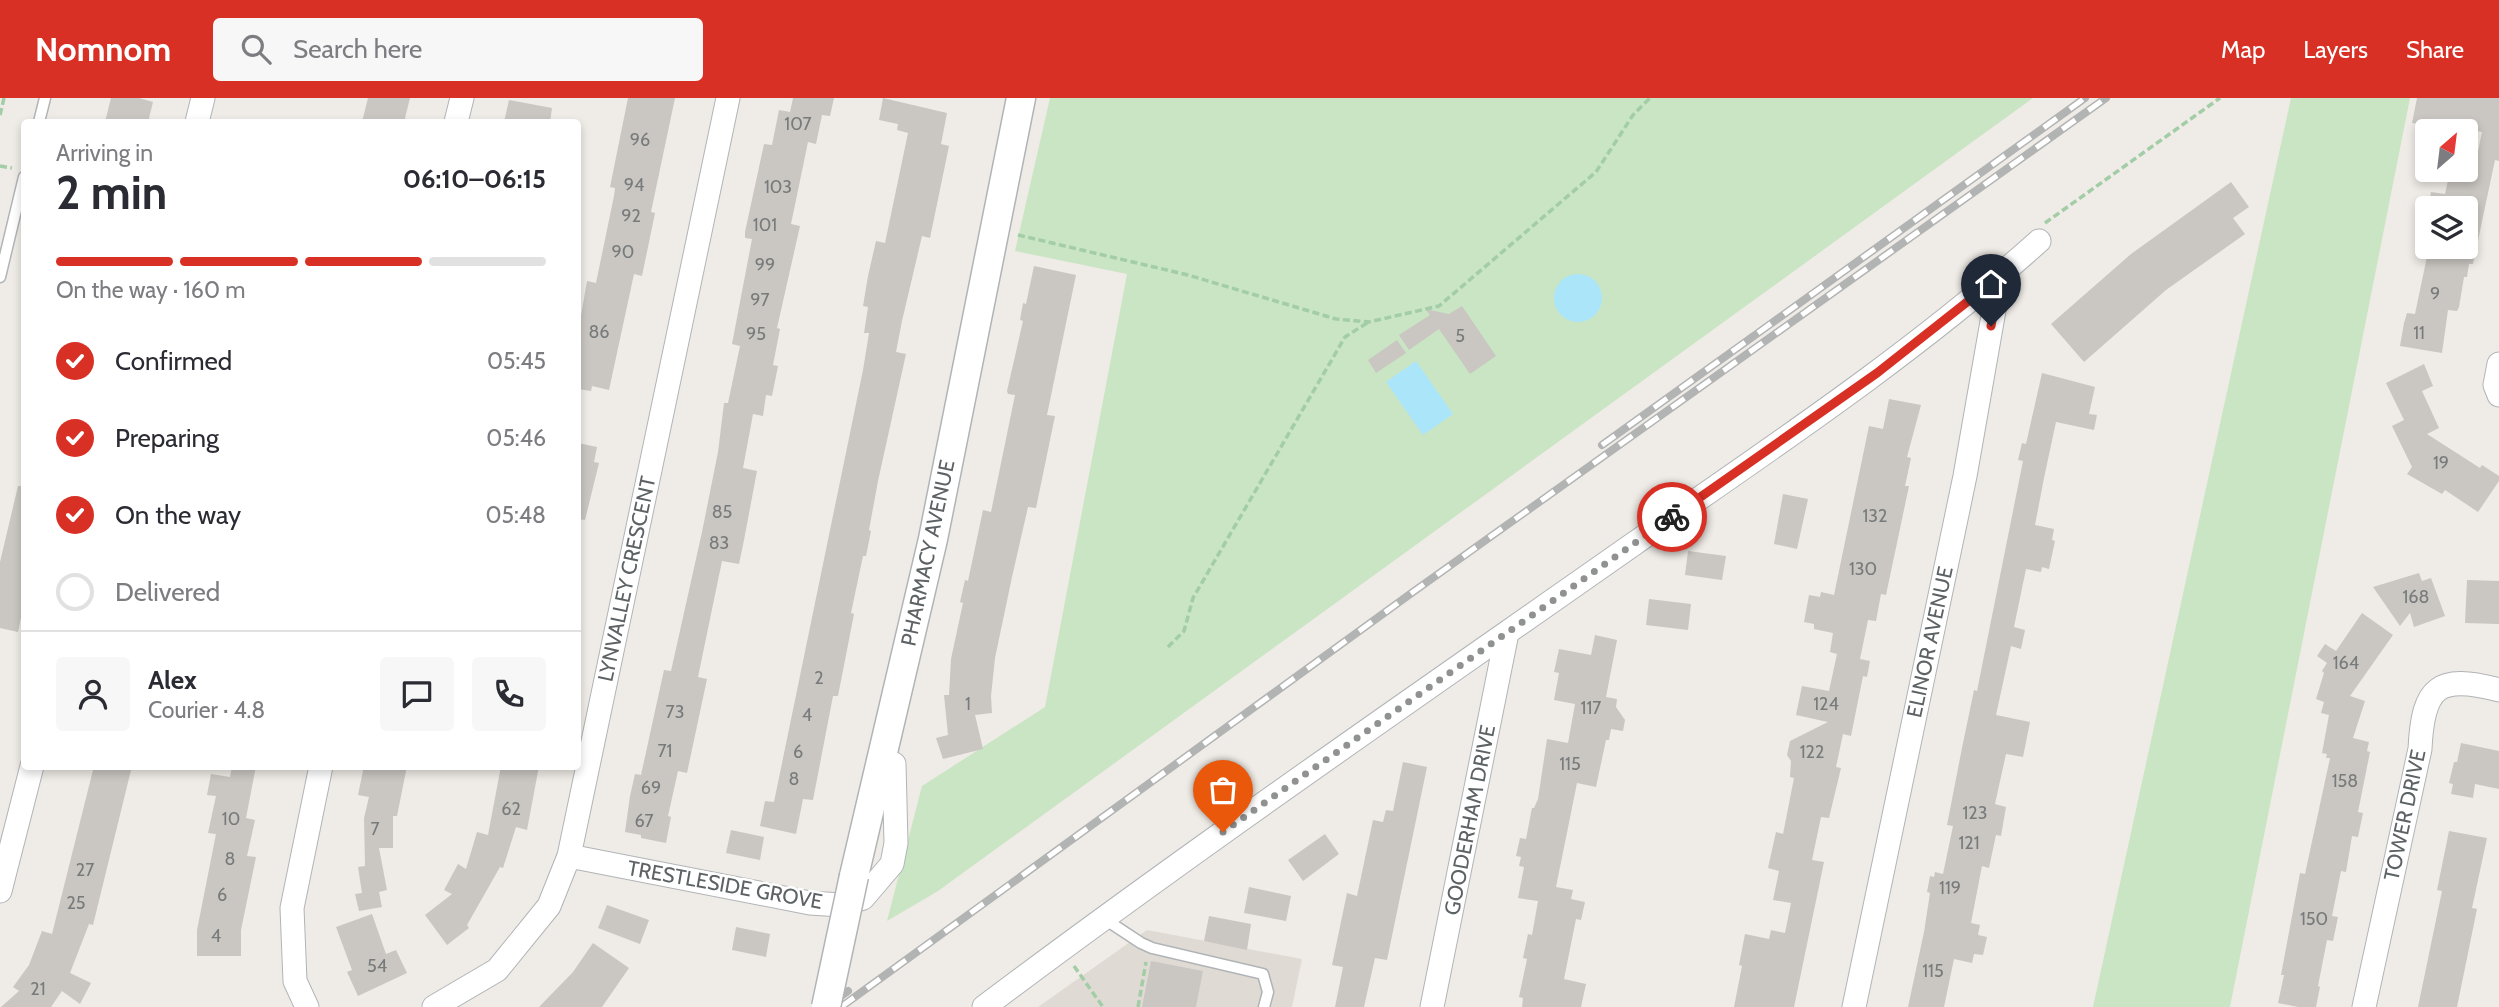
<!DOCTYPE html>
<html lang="en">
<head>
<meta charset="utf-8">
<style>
	:root { --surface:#fff; --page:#f7f7f7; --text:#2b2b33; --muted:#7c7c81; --line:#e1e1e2; --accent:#d93025 }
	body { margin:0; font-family:Cabin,sans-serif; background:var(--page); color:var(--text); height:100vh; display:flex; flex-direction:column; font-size:26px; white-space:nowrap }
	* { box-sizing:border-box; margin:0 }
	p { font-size:23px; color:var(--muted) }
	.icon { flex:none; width:38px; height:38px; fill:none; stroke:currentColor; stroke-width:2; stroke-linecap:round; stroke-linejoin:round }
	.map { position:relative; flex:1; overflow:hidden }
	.drawer { position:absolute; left:21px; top:21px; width:560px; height:651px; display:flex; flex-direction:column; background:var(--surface); border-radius:7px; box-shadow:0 4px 10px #0003 }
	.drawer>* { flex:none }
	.needle { width:46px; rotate:28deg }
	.tools { position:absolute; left:2415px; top:21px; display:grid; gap:14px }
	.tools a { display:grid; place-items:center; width:63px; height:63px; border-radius:7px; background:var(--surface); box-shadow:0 4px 10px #0003; font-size:35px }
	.pin { position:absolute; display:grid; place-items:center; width:60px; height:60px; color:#fff; margin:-72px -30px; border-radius:50% 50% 50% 0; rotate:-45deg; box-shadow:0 0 7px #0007 }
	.pin .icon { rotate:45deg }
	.courier { position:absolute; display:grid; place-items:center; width:70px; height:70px; margin:-35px; border:5px solid #d93025; border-radius:50%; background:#fff; color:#222; box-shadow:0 2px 9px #0007 }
	.summary em { font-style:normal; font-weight:700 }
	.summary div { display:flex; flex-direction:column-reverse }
	.summary { display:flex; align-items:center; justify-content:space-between; height:119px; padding:0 35px }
	h1 { font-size:46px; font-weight:700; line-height:52px }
	.bar { display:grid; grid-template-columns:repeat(4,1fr); gap:10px 7px; align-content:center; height:84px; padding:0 35px }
	.bar i { height:9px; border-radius:5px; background:var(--line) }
	.bar .current { background:var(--accent) }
	.bar p { grid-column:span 4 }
	.line { display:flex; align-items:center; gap:18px; padding:0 35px; border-top:2px solid var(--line) }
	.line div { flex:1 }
	.round { display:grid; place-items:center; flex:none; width:74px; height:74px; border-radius:7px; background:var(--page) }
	ol { padding:0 35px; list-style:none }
	li { display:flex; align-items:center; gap:21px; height:77px }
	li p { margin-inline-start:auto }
	li .icon { padding:7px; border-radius:50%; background:var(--accent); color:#fff; stroke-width:4 }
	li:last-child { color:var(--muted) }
	li i { width:38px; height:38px; border:4px solid var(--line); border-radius:50% }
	header { display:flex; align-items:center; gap:42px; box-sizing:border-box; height:98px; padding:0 35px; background:var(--accent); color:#fff }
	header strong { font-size:33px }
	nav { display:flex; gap:38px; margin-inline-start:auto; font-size:24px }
	.search { width:490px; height:63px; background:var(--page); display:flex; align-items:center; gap:18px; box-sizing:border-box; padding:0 24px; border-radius:7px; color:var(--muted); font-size:26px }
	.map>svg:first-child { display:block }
	.education { fill:#dfdbd4 }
	.green { fill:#cae5c4 }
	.water { fill:#abe5fa }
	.building { fill:#cac6c2 }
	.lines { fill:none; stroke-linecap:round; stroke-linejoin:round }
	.service-casing { stroke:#b1b4b7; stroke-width:13 }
	.minor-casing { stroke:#b1b4b7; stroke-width:25 }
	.tertiary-casing { stroke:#b1b4b7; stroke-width:31 }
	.path { stroke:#a2cda6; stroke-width:3.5; stroke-dasharray:7 3.5; stroke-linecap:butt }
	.service { stroke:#fff; stroke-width:10 }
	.minor { stroke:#fff; stroke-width:23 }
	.tertiary { stroke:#fff; stroke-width:28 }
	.rail-casing { stroke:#b2b3b3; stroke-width:8 }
	.rail { stroke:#fff; stroke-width:5; stroke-dasharray:16; stroke-linecap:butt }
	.tertiary-bridge-casing { stroke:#b1b4b7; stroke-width:31; stroke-linecap:butt }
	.tertiary-bridge { stroke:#fff; stroke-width:28 }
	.done { stroke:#909292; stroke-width:7; stroke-dasharray:0 12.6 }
	.route { stroke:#d93025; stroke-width:9 }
	.labels { text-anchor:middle; stroke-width:5; stroke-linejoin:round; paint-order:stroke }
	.number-label { font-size:18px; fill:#787b7c }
	.street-label { font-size:21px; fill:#5d6265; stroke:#fff }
</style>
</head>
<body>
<header>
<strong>Nomnom</strong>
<div class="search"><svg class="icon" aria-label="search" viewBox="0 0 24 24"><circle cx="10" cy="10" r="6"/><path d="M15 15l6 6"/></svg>Search here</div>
<nav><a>Map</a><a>Layers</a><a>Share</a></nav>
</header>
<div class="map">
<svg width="2499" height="909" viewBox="0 0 2499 909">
	<rect width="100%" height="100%" fill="#efebe6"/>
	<!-- education -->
	<path class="education" d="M 1147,832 L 1302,861 L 1292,909 L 1038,909 Z"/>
	<!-- green -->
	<path class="green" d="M 1050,0 L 2033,0 L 938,793 L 887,823 L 922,688 L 1045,609 L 1127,176 L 1015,153 Z
		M 2291,0 L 2410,0 L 2230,909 L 2093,909 Z"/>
	<!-- water -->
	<path class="water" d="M1554 200a24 24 0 1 1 48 0a24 24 0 1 1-48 0Z
		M 1416,263 L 1453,316 L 1423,337 L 1386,284 Z"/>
	<!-- building -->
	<path class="building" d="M 111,0 L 139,0 L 153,4 L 148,24 L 129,21 L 129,24 L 105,24 Z
		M 368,0 L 410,0 L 404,24 L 362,24 Z
		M 628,0 L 675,0 L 651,114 L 655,115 L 642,178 L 634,176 L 609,292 L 592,288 L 591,293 L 578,291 L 578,235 L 587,183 L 596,185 L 614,98 L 615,90 L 610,89 Z
		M 793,0 L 834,0 L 830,18 L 822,17 L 816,46 L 808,44 L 791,126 L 800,128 L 777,230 L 780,231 L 773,267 L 778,268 L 772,298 L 766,297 L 763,318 L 753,316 L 743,370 L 757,373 L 744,442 L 739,466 L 722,463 L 698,579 L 707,581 L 687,675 L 678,673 L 668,718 L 671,719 L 666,745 L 641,740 L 641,737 L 625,734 L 630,698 L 635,676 L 641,677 L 664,572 L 671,573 L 702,434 L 718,354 L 724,305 L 728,305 L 740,248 L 732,246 L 752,141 L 745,140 L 745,134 L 764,46 L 772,47 L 779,12 L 790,14 Z
		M 883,0 L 947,15 L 941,46 L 949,48 L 930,140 L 922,138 L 902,223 L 896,254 L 906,256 L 878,383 L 869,432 L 871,433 L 866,458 L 863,458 L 851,515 L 854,516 L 838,598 L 833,598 L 813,702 L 803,701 L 796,736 L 760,728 L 765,703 L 774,704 L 863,272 L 869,235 L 864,235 L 868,209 L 863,208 L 868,178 L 876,143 L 885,145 L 908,35 L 897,32 L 898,26 L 879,22 Z
		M 2417,0 L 2499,0 L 2499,63 L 2495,62 L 2473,166 L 2469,166 L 2467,179 L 2464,179 L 2459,209 L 2457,213 L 2448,212 L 2442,255 L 2400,248 L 2404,225 L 2407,215 L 2415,216 L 2429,149 L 2466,155 L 2466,110 L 2428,110 L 2431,94 L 2445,96 L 2449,78 L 2472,83 L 2482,34 L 2429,23 L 2426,27 L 2412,25 Z
		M 509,2 L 552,10 L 550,24 L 504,24 Z
		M 2231,84 L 2249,109 L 2233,120 L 2245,136 L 2166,192 L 2084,264 L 2051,226 L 2131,156 Z
		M 1034,168 L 1076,177 L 1047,317 L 1055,318 L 1036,410 L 1028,409 L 1012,479 L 995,560 L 991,598 L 992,615 L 975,617 L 983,651 L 943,661 L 936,640 L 948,637 L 944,597 L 949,597 L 951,561 L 963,505 L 960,504 L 965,482 L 968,483 L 983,412 L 991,414 L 1015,297 L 1008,296 L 1007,293 L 1023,223 L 1020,222 L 1023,205 L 1026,206 Z
		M 1462,208 L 1496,258 L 1470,276 L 1439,231 L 1409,252 L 1399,237 L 1430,217 L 1425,211 L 1449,216 Z
		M 1397,242 L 1406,255 L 1376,275 L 1368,262 Z
		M 2424,266 L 2433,288 L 2422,293 L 2439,330 L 2427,336 L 2480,370 L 2482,367 L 2499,378 L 2499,383 L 2478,414 L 2445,392 L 2442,396 L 2407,376 L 2412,369 L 2392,328 L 2404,322 L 2386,285 Z
		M 2042,275 L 2095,289 L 2089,316 L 2097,317 L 2094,332 L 2056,324 L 2044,380 L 2035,427 L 2054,431 L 2052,442 L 2055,443 L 2049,471 L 2042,469 L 2041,474 L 2026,471 L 2014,529 L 2025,532 L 2021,551 L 2011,548 L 1996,617 L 2030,624 L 2023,659 L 2006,656 L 1995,706 L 2006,709 L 2001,738 L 1996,737 L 1989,770 L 1982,768 L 1971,825 L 1980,827 L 1978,837 L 1987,839 L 1983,857 L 1974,856 L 1972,865 L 1954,861 L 1944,909 L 1908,909 L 1924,834 L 1930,795 L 1927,794 L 1930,778 L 1934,779 L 1935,774 L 1943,776 L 1953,728 L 1947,727 L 1962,650 L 1974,592 L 1977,593 L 2023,363 L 2018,362 L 2022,345 L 2026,346 Z
		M 1889,301 L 1921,307 L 1907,359 L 1911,360 L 1905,388 L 1909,388 L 1886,497 L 1881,496 L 1876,523 L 1868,522 L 1860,561 L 1870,563 L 1867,579 L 1863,578 L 1851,638 L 1843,636 L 1836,669 L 1841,670 L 1829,720 L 1821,719 L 1812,762 L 1824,764 L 1794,909 L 1734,909 L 1742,868 L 1739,867 L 1745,836 L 1769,841 L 1771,832 L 1785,835 L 1791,805 L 1773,802 L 1779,773 L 1768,770 L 1776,734 L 1783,736 L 1794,680 L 1790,679 L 1791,663 L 1787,657 L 1790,643 L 1828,624 L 1796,617 L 1802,588 L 1829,593 L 1837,556 L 1830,554 L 1833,535 L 1814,531 L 1814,526 L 1804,524 L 1809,497 L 1820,499 L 1821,494 L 1834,497 L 1869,328 L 1883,331 Z
		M 578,345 L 597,349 L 594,364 L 599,365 L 585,422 L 578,421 Z
		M 18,388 L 24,388 L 24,505 L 18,534 L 0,530 L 0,464 Z
		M 1783,396 L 1808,401 L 1797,451 L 1774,446 Z
		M 1688,453 L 1726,458 L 1722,482 L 1685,477 Z
		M 2419,475 L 2422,483 L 2431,480 L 2445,518 L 2414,529 L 2410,515 L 2400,528 L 2373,489 Z
		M 2467,482 L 2499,483 L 2499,526 L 2465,525 Z
		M 1649,501 L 1691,506 L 1688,532 L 1646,527 Z
		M 2362,515 L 2393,537 L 2350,598 L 2365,603 L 2353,640 L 2369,644 L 2367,653 L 2370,654 L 2358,714 L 2363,715 L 2358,739 L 2352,738 L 2346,774 L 2341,773 L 2332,818 L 2338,819 L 2333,843 L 2327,842 L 2318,888 L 2320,889 L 2316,909 L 2298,909 L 2278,905 L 2284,877 L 2281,877 L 2300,775 L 2305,776 L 2330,660 L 2326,660 L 2327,656 L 2322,655 L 2329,617 L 2321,615 L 2324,604 L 2316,601 L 2324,575 L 2322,573 L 2327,565 L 2317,558 L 2325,546 L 2336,553 Z
		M 1595,537 L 1617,542 L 1606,599 L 1617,601 L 1616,609 L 1625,622 L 1623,633 L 1611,631 L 1609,642 L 1606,642 L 1596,689 L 1577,685 L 1556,789 L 1573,792 L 1571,801 L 1585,804 L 1581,822 L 1576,821 L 1564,881 L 1586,886 L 1581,909 L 1522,909 L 1523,900 L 1519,899 L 1527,861 L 1523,860 L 1528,836 L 1532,837 L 1538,803 L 1518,800 L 1524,769 L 1519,768 L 1521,759 L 1516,758 L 1520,740 L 1526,741 L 1532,710 L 1534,710 L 1538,701 L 1547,641 L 1568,645 L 1575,606 L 1554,602 L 1559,575 L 1554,574 L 1559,551 L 1591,557 Z
		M 2461,645 L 2499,653 L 2499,691 L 2475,686 L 2473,700 L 2451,696 L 2453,686 L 2449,685 L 2454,664 L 2457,664 Z
		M 1403,664 L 1427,669 L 1387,862 L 1375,860 L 1364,909 L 1335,909 L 1343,869 L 1332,867 L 1347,795 L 1357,798 L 1373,722 L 1383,724 L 1386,712 L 1393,713 Z
		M 94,668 L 132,668 L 93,827 L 89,826 L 70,875 L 91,885 L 80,906 L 62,893 L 51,909 L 1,909 L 19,893 L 13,889 L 29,867 L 42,833 L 52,836 Z
		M 232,668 L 256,668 L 246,720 L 255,722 L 247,758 L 256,759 L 241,832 L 241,858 L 197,858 L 197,832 L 216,736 L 208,735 L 216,698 L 207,697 L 211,676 L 230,679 Z
		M 364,668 L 407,668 L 397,718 L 393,718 L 393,750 L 379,750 L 387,792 L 379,794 L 382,809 L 359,813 L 355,796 L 362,795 L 358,769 L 365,768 L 364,720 L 369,699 L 358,697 Z
		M 501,668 L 539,668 L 527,732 L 516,729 L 503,770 L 500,769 L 467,827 L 469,830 L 447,847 L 425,817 L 452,796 L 444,792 L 458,766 L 466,771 L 477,734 L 488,737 Z
		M 731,732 L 764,739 L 760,762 L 726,755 Z
		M 2449,733 L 2487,740 L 2472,810 L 2477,811 L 2457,909 L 2418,909 L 2442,793 L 2437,792 Z
		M 1325,736 L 1339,756 L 1303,783 L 1288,762 Z
		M 1249,789 L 1291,798 L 1286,823 L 1244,815 Z
		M 607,807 L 649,822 L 640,846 L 598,830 Z
		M 372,816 L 386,856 L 396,852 L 407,875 L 358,898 L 347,874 L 352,872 L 336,829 Z
		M 1209,818 L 1251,826 L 1247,852 L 1204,843 Z
		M 736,829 L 770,836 L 766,859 L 732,852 Z
		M 593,845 L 629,870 L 602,909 L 539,909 L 573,874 Z
		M 1151,863 L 1203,873 L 1196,909 L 1142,909 Z"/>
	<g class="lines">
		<defs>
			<path id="service" d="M 39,24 L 45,0
				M 0,179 L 24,79
				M 1103,820 L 1141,845 L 1152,850 L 1263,876 L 1268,894 L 1264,909"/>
			<path id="minor" d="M 197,24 L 203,0
				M 456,24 L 462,0
				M 2499,266 L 2495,287 L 2499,297
				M 569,758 L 810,805 L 841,807 L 863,800 L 892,766 L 896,745 L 894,666
				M 0,793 L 32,668
				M 307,909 L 295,883 L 292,810 L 321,668
				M 434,909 L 497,872 L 549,808 L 569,758 L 728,0
				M 984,909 C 1197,749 1417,598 1635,445 C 1773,349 1914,255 2039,143
				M 1432,909 L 1507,535
				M 1854,909 L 1965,378 L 2000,178
				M 2364,909 L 2420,651 C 2423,588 2438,576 2499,592"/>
			<path id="tertiary" d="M 854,778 L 933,441 L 1021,0"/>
		</defs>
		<!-- service casing -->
		<use href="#service" class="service-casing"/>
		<!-- minor casing -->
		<use href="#minor" class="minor-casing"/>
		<!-- tertiary casing -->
		<use href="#tertiary" class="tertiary-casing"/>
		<!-- path -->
		<path class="path" d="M 0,17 L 4,0
			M 0,68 L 12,70
			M 2045,125 L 2220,0
			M 1018,137 L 1188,177 L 1336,221 L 1369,224 L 1439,208 L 1596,74 L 1633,17 L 1650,0
			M 1168,549 L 1184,533 L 1193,500 L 1345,239 L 1367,225
			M 1074,868 L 1103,909
			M 1138,909 L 1146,864"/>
		<!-- service -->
		<use href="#service" class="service"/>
		<!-- minor -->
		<use href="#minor" class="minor"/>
		<!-- tertiary -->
		<use href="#tertiary" class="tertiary"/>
		<defs>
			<path id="rail" d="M 1602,347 L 2085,0
				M 825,909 L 848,893
				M 841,909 L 1413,494 L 2106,0"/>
		</defs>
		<!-- rail casing -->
		<use href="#rail" class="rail-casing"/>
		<!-- rail -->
		<use href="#rail" class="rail"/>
		<defs>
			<path id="tertiary-bridge" d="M 826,909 L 854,778"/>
		</defs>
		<!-- tertiary-bridge casing -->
		<use href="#tertiary-bridge" class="tertiary-bridge-casing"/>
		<!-- tertiary-bridge -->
		<use href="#tertiary-bridge" class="tertiary-bridge"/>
	</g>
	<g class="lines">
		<!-- done -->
		<path class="done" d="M 1223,734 L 1672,419"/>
		<!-- route -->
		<path class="route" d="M 1672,419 L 1877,275 L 2000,178 L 1991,228"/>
	</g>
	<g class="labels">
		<!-- number labels -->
		<g class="number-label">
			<text x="798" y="32">107</text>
			<text x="640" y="48">96</text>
			<text x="634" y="93">94</text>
			<text x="778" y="95">103</text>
			<text x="631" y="124">92</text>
			<text x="765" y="133">101</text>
			<text x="623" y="160">90</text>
			<text x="765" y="173">99</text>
			<text x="2435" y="202">9</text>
			<text x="760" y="208">97</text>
			<text x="599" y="240">86</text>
			<text x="2419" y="241">11</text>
			<text x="756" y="242">95</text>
			<text x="1460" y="244">5</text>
			<text x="2441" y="371">19</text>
			<text x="722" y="420">85</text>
			<text x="1875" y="424">132</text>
			<text x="719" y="451">83</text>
			<text x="1863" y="477">130</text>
			<text x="2416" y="505">168</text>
			<text x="2346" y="571">164</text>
			<text x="819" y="586">2</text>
			<text x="968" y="612">1</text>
			<text x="1826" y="612">124</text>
			<text x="1591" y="616">117</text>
			<text x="675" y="620">73</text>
			<text x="807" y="623">4</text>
			<text x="665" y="659">71</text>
			<text x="798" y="660">6</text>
			<text x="1812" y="660">122</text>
			<text x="1570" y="672">115</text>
			<text x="794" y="687">8</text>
			<text x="2345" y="689">158</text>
			<text x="651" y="696">69</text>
			<text x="511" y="717">62</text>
			<text x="1975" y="721">123</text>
			<text x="231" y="727">10</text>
			<text x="644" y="729">67</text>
			<text x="375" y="737">7</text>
			<text x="1969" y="751">121</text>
			<text x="230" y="767">8</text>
			<text x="85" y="778">27</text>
			<text x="1950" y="796">119</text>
			<text x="222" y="803">6</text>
			<text x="76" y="811">25</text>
			<text x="2314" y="827">150</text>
			<text x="216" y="844">4</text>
			<text x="377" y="874">54</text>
			<text x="1933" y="879">115</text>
			<text x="38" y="897">21</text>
		</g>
		<!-- street labels -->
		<g class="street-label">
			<text transform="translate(928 455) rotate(-78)" y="7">PHARMACY AVENUE</text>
			<text transform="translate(627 481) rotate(-78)" y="7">LYNVALLEY CRESCENT</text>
			<text transform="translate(1930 544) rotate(-78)" y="7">ELINOR AVENUE</text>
			<text transform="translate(2405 717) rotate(-78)" y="7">TOWER DRIVE</text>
			<text transform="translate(1470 722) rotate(-79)" y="7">GOODERHAM DRIVE</text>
			<text transform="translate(725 787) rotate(10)" y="7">TRESTLESIDE GROVE</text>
		</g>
	</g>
</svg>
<div class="tools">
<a><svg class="needle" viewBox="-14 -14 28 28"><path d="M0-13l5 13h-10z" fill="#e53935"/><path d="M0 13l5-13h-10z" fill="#7c7c81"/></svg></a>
<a><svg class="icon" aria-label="layers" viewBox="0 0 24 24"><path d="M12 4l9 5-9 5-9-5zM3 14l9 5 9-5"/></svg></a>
</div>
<div class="pin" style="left:1223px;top:734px;background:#ea580c"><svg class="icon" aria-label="bag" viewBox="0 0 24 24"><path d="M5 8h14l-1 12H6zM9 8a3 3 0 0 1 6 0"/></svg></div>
<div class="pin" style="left:1991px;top:228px;background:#1f2937"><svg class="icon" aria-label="home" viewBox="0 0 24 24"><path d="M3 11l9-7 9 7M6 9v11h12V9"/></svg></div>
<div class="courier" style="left:1672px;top:419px"><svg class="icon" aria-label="bike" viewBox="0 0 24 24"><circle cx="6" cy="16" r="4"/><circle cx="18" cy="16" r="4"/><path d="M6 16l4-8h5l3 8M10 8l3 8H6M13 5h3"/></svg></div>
<section class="drawer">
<div class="summary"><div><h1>2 min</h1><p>Arriving in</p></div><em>06:10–06:15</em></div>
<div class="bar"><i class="current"></i><i class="current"></i><i class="current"></i><i></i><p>On the way · 160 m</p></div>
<ol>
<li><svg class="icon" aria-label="check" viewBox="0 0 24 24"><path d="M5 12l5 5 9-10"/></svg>Confirmed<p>05:45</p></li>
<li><svg class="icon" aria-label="check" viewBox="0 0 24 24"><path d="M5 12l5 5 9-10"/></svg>Preparing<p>05:46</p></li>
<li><svg class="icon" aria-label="check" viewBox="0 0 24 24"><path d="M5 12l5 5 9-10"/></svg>On the way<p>05:48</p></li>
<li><i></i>Delivered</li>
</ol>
<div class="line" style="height:126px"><a class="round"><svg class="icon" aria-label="person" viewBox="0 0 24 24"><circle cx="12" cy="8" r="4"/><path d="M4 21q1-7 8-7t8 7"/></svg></a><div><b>Alex</b><p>Courier · 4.8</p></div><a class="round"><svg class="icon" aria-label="chat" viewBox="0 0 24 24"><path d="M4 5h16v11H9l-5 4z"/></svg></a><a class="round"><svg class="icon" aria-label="phone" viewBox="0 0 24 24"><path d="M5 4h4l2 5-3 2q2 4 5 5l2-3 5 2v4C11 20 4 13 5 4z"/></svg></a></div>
</section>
</div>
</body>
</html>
